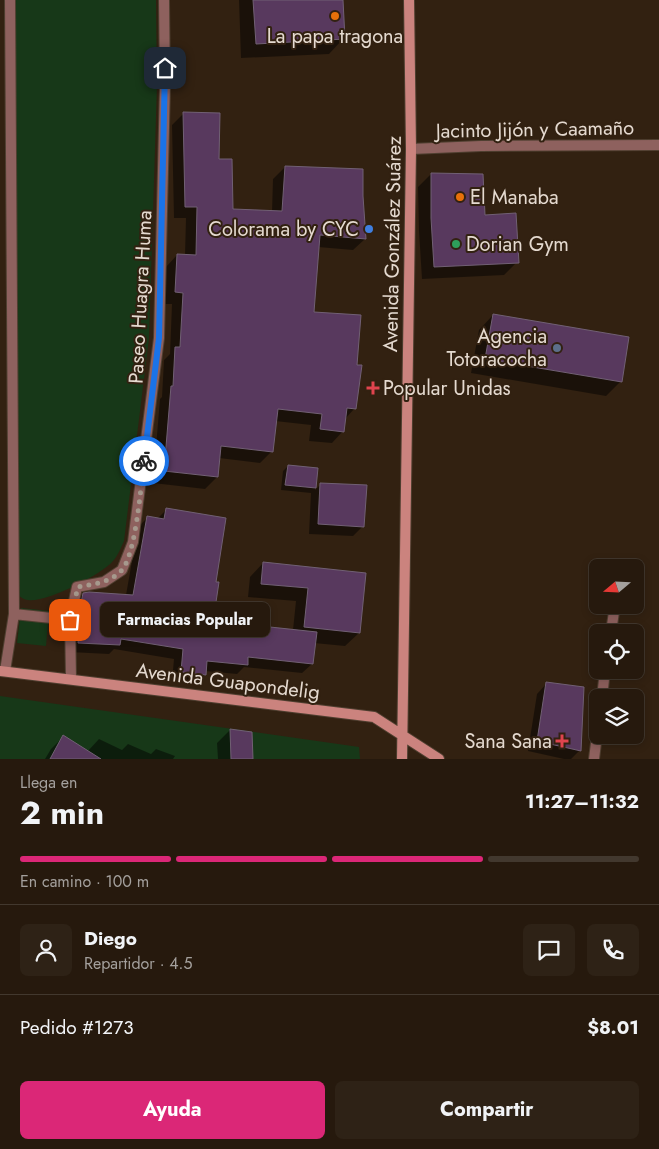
<!DOCTYPE html>
<html lang="es">
<head>
<meta charset="utf-8">
<style>
	:root { --surface:#26190d; --page:#2e2216; --text:#f1f3f6; --muted:#a4a09d; --line:#42382e; --accent:#db2777 }
	body { margin:0; font-family:Jost,sans-serif; background:var(--page); color:var(--text); height:100vh; display:flex; flex-direction:column; font-size:19px; white-space:nowrap }
	* { box-sizing:border-box; margin:0 }
	p { font-size:16px; color:var(--muted) }
	.icon { flex:none; width:28px; height:28px; fill:none; stroke:currentColor; stroke-width:2; stroke-linecap:round; stroke-linejoin:round }
	.map { position:relative; height:759px; overflow:hidden }
	.panel { display:flex; flex-direction:column; background:var(--surface); flex:1 }
	.panel>* { flex:none }
	.needle { width:32px; rotate:251deg }
	.fabs { position:absolute; left:589px; top:559px; display:grid; gap:10px }
	.fabs a { display:grid; place-items:center; width:55px; height:55px; border-radius:8px; background:var(--surface); box-shadow:0 2px 8px #0003,0 0 0 1px var(--line); font-size:25px }
	.pin { position:absolute; display:grid; place-items:center; width:42px; height:42px; color:#fff; margin:-21px; border-radius:10px; box-shadow:0 2px 8px #0006 }
	.courier { position:absolute; display:grid; place-items:center; width:50px; height:50px; margin:-25px; border:4px solid #1a73e8; border-radius:50%; background:#fff; color:#222; box-shadow:0 1px 6px #0007 }
	.bubble { position:absolute; height:35px; border-radius:8px; background:var(--surface); box-shadow:0 2px 8px #0003,0 0 0 1px var(--line); font-size:16px; font-weight:700; line-height:35px; text-align:center }
	.headline em { font-style:normal; font-weight:700 }
	.headline div { display:flex; flex-direction:column-reverse }
	.headline { display:flex; align-items:center; justify-content:space-between; height:85px; padding:0 20px }
	h1 { font-size:32px; font-weight:700; line-height:38px }
	.bar { display:grid; grid-template-columns:repeat(4,1fr); gap:8px 5px; align-content:center; height:60px; padding:0 20px }
	.bar i { height:6px; border-radius:4px; background:var(--line) }
	.bar .active { background:var(--accent) }
	.bar p { grid-column:span 4 }
	.line { display:flex; align-items:center; gap:12px; padding:0 20px; border-top:1px solid var(--line) }
	.line div { flex:1 }
	.round { display:grid; place-items:center; flex:none; width:52px; height:52px; border-radius:8px; background:var(--page) }
	.primary-button { display:flex; gap:10px; margin-top:auto; padding:10px 20px }
	.primary-button a { flex:1; height:58px; border-radius:8px; background:var(--accent); color:#fff; font-size:20px; font-weight:700; line-height:58px; text-align:center }
	.primary-button a+a { background:var(--page); color:var(--text) }
	.map>svg:first-child { display:block }
	.green { fill:#173818 }
	.shadow { fill:#0007 }
	.building { fill:#58395e; stroke:#716074 }
	.lines { fill:none; stroke-linecap:round; stroke-linejoin:round }
	.street-casing { stroke:#4f3f30; stroke-width:12 }
	.secondary-casing { stroke:#4f3f30; stroke-width:12 }
	.street { stroke:#8e615e; stroke-width:10 }
	.secondary { stroke:#cb837e; stroke-width:10 }
	.done { stroke:#a6998d; stroke-width:5; stroke-dasharray:0 9 }
	.route { stroke:#1a73e8; stroke-width:6 }
	.food-dot { fill:#e8710a; stroke:#322111; stroke-width:2 }
	.shop-dot { fill:#3f7fe0; stroke:#322111; stroke-width:2 }
	.leisure-dot { fill:#2e9e5b; stroke:#322111; stroke-width:2 }
	.service-dot { fill:#5c6f8a; stroke:#322111; stroke-width:2 }
	.health-dot { fill:#e0444e; stroke:#322111; stroke-width:2 }
	.labels { text-anchor:middle; stroke-width:4; stroke-linejoin:round; paint-order:stroke }
	.poi-label { font-size:20px; fill:#e5dad0; stroke:#322111; text-anchor:start }
	.street-label { font-size:20px; fill:#e5dad0; stroke:#322111 }
</style>
</head>
<body>
<div class="map">
<svg width="659" height="759" viewBox="0 0 659 759">
	<rect width="100%" height="100%" fill="#322111"/>
	<!-- green -->
	<path class="green" d="M 14,0 L 156,0 L 157,85 L 149,338 L 124,541 C 121,547 118,556 113,561 C 101,575 46,603 28,600 C 24,600 21,597 18,595 Z
		M 21,608 L 49,611 L 46,646 L 17,643 Z
		M 0,696 L 359,747 L 360,759 L 0,759 Z"/>
	<!-- shadow -->
	<path class="shadow" d="M 239,0 L 341,0 L 343,39 L 329,54 L 241,58 Z
		M 184,113 L 218,160 L 232,210 L 272,212 L 273,179 L 285,167 L 365,239 L 353,250 L 318,247 L 312,313 L 356,366 L 355,408 L 345,419 L 343,431 L 332,443 L 309,441 L 311,425 L 275,421 L 272,451 L 260,463 L 219,458 L 217,477 L 205,489 L 153,483 L 160,399 L 162,397 L 164,360 L 170,354 L 172,304 L 164,304 L 166,267 L 177,255 L 185,255 L 186,218 L 174,218 L 172,125 Z
		M 431,174 L 483,216 L 517,262 L 504,275 L 422,279 L 419,231 L 418,187 Z
		M 493,315 L 621,381 L 606,396 L 471,373 L 479,330 Z
		M 288,466 L 317,469 L 315,490 L 321,484 L 363,526 L 353,536 L 309,534 L 311,493 L 281,490 L 283,471 Z
		M 166,510 L 214,583 L 215,604 L 250,626 L 293,630 L 296,601 L 248,597 L 250,577 L 263,563 L 364,574 L 359,633 L 345,646 L 314,643 L 312,664 L 302,673 L 244,667 L 237,674 L 205,671 L 205,674 L 195,684 L 172,681 L 174,659 L 114,649 L 109,654 L 69,652 L 74,604 L 83,594 L 126,595 L 138,527 L 148,517 L 157,519 Z
		M 547,683 L 580,750 L 571,759 L 564,759 L 528,751 L 537,694 Z
		M 230,730 L 251,759 L 218,759 L 217,743 Z
		M 64,736 L 87,752 L 99,739 L 122,750 L 128,744 L 151,754 L 156,749 L 175,756 L 173,759 L 45,759 L 51,749 Z"/>
	<!-- building -->
	<path class="building" d="M 253,0 L 343,0 L 345,39 L 256,44 Z
		M 183,112 L 220,113 L 219,159 L 232,159 L 233,209 L 282,211 L 285,166 L 363,169 L 363,196 L 366,239 L 320,235 L 314,312 L 361,315 L 357,365 L 362,365 L 356,409 L 347,408 L 344,432 L 320,429 L 322,414 L 278,409 L 273,452 L 221,446 L 218,477 L 164,471 L 171,386 L 173,386 L 175,347 L 180,347 L 183,293 L 175,292 L 177,254 L 196,255 L 197,207 L 185,207 Z
		M 431,173 L 483,174 L 485,215 L 516,213 L 519,263 L 434,267 L 431,218 Z
		M 493,314 L 629,337 L 622,382 L 485,359 Z
		M 288,465 L 318,468 L 316,488 L 285,485 Z
		M 320,483 L 367,485 L 364,527 L 318,524 Z
		M 166,508 L 226,518 L 216,582 L 219,582 L 216,602 L 253,606 L 251,625 L 317,632 L 313,664 L 248,657 L 248,665 L 207,661 L 206,675 L 181,672 L 183,649 L 121,639 L 120,645 L 78,643 L 80,608 L 83,593 L 89,592 L 133,595 L 147,516 L 164,519 Z
		M 263,562 L 366,573 L 360,633 L 304,627 L 308,588 L 261,584 Z
		M 546,682 L 584,687 L 581,751 L 537,741 Z
		M 230,729 L 252,732 L 253,759 L 231,759 Z
		M 63,735 L 101,759 L 50,759 Z"/>
	<g class="lines">
		<defs>
			<path id="street" d="M 411,149 L 481,146 L 659,145
				M 14,614 L 70,620
				M 611,632 L 615,605
				M 5,671 L 14,614 L 10,0
				M 71,679 L 70,620 L 77,587 L 104,582 L 122,570 L 133,542 L 159,338 L 165,85 L 164,0
				M 602,698 L 605,670
				M 594,759 L 598,727"/>
			<path id="secondary" d="M 0,671 L 374,717 L 439,759
				M 402,759 L 411,149 L 409,0"/>
		</defs>
		<!-- street casing -->
		<use href="#street" class="street-casing"/>
		<!-- secondary casing -->
		<use href="#secondary" class="secondary-casing"/>
		<!-- street -->
		<use href="#street" class="street"/>
		<!-- secondary -->
		<use href="#secondary" class="secondary"/>
	</g>
	<g class="lines">
		<!-- done -->
		<path class="done" d="M 70,620 L 78,587 C 93,584 109,583 121,571 C 136,556 141,484 144,461"/>
		<!-- route -->
		<path class="route" d="M 144,461 L 159,338 L 165,68"/>
	</g>
	<!-- markers -->
	<g class="food-dot">
		<circle cx="335" cy="16" r="5"/>
		<circle cx="460" cy="197" r="5"/>
	</g>
	<circle class="shop-dot" cx="369" cy="229" r="5"/>
	<circle class="leisure-dot" cx="456" cy="244" r="5"/>
	<circle class="service-dot" cx="557" cy="348" r="5"/>
	<g class="health-dot">
		<path d="M370.5 380.5h5v5h5v5h-5v5h-5v-5h-5v-5h5z"/>
		<path d="M559.5 733.5h5v5h5v5h-5v5h-5v-5h-5v-5h5z"/>
	</g>
	<g class="labels">
		<!-- poi labels -->
		<g class="poi-label">
			<text x="335" y="43" text-anchor="middle">La papa tragona</text>
			<text x="470" y="204">El Manaba</text>
			<text x="359" y="236" text-anchor="end">Colorama by CYC</text>
			<text x="466" y="251">Dorian Gym</text>
			<text x="547" y="343" text-anchor="end">Agencia<tspan x="547" dy="23">Totoracocha</tspan></text>
			<text x="383" y="395">Popular Unidas</text>
			<text x="552" y="748" text-anchor="end">Sana Sana</text>
		</g>
		<!-- street labels -->
		<g class="street-label">
			<text transform="translate(535 129) rotate(-1)" y="7">Jacinto Jijón y Caamaño</text>
			<text transform="translate(392 244) rotate(-89)" y="7">Avenida González Suárez</text>
			<text transform="translate(140 297) rotate(-87)" y="7">Paseo Huagra Huma</text>
			<text transform="translate(228 681) rotate(7)" y="7">Avenida Guapondelig</text>
		</g>
	</g>
</svg>
<div class="fabs">
<a><svg class="needle" viewBox="-14 -14 28 28"><path d="M0-13l5 13h-10z" fill="#e53935"/><path d="M0 13l5-13h-10z" fill="#a4a09d"/></svg></a>
<a><svg class="icon" aria-label="locate" viewBox="0 0 24 24"><circle cx="12" cy="12" r="6"/><path d="M12 2v4M12 18v4M2 12h4M18 12h4"/></svg></a>
<a><svg class="icon" aria-label="layers" viewBox="0 0 24 24"><path d="M12 4l9 5-9 5-9-5zM3 14l9 5 9-5"/></svg></a>
</div>
<div class="pin" style="left:70px;top:620px;background:#ea580c"><svg class="icon" aria-label="bag" viewBox="0 0 24 24"><path d="M5 8h14l-1 12H6zM9 8a3 3 0 0 1 6 0"/></svg></div>
<div class="pin" style="left:165px;top:68px;background:#1f2937"><svg class="icon" aria-label="home" viewBox="0 0 24 24"><path d="M3 11l9-7 9 7M6 9v11h12V9"/></svg></div>
<div class="courier" style="left:144px;top:461px"><svg class="icon" aria-label="bike" viewBox="0 0 24 24"><circle cx="6" cy="16" r="4"/><circle cx="18" cy="16" r="4"/><path d="M6 16l4-8h5l3 8M10 8l3 8H6M13 5h3"/></svg></div>
<div class="bubble" style="left:100px;top:602px;width:170px">Farmacias Popular</div>
</div>
<section class="panel">
<div class="headline"><div><h1>2 min</h1><p>Llega en</p></div><em>11:27–11:32</em></div>
<div class="bar"><i class="active"></i><i class="active"></i><i class="active"></i><i></i><p>En camino · 100 m</p></div>
<div class="line" style="height:90px"><a class="round"><svg class="icon" aria-label="person" viewBox="0 0 24 24"><circle cx="12" cy="8" r="4"/><path d="M4 21q1-7 8-7t8 7"/></svg></a><div><b>Diego</b><p>Repartidor · 4.5</p></div><a class="round"><svg class="icon" aria-label="chat" viewBox="0 0 24 24"><path d="M4 5h16v11H9l-5 4z"/></svg></a><a class="round"><svg class="icon" aria-label="phone" viewBox="0 0 24 24"><path d="M5 4h4l2 5-3 2q2 4 5 5l2-3 5 2v4C11 20 4 13 5 4z"/></svg></a></div>
<div class="line" style="height:65px"><div>Pedido #1273</div><b>$8.01</b></div>
<div class="primary-button"><a>Ayuda</a><a>Compartir</a></div>
</section>
</body>
</html>
